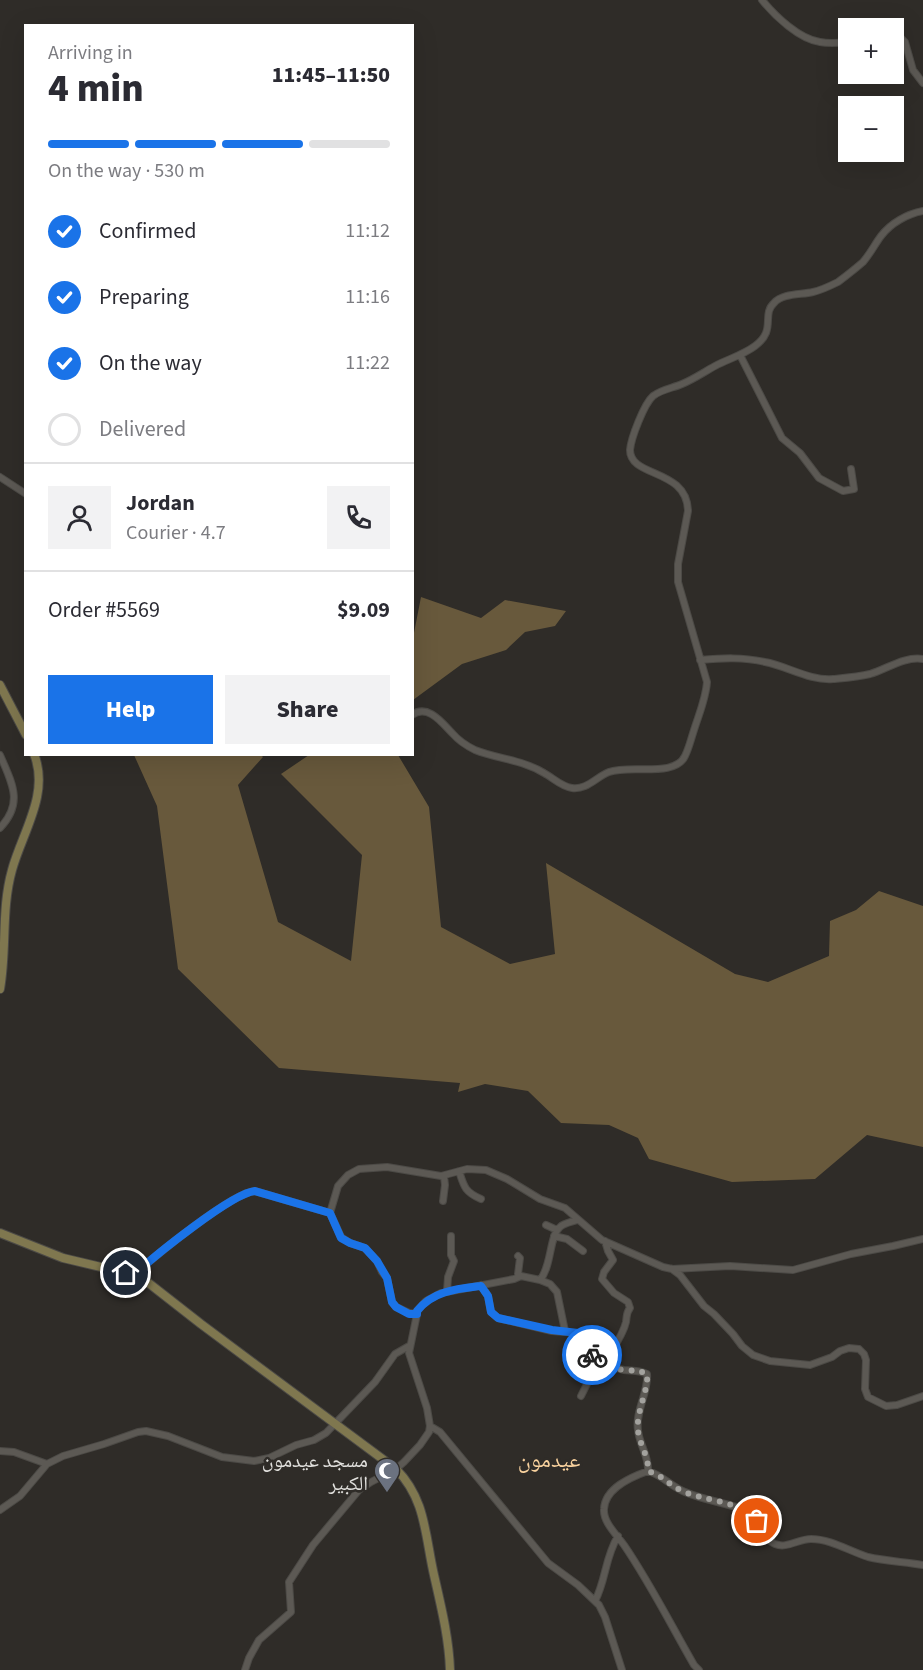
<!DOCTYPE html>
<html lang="en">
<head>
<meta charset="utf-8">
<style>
	:root { --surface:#fff; --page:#f2f2f3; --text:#2b2b33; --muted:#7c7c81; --line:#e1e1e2; --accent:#1a73e8 }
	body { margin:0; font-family:"Source Sans 3","Noto Naskh Arabic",sans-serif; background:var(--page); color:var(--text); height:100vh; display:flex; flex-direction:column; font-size:22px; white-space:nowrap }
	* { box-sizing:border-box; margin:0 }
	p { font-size:20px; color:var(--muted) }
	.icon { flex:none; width:33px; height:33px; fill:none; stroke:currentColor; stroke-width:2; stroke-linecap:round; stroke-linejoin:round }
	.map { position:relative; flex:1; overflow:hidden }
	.details { position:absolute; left:24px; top:24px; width:390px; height:732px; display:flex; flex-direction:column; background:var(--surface); border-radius:0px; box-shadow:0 6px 24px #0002 }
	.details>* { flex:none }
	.fabs { position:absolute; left:838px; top:18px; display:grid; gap:12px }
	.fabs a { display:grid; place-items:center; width:66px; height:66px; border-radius:0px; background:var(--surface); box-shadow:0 6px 24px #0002; font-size:30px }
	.pin { position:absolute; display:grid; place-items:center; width:51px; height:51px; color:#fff; margin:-26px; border:3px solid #fff; border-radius:50%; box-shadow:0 2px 6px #0007 }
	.courier { position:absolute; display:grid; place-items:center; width:60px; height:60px; margin:-30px; border:4px solid #1a73e8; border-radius:50%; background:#fff; color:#222; box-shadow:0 2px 8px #0007 }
	.head em { font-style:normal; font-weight:800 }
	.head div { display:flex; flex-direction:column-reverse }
	.head { display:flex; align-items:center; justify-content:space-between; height:102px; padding:0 24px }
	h1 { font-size:39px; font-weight:800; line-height:45px }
	.bar { display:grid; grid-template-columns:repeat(4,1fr); gap:9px 6px; align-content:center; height:72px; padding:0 24px }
	.bar i { height:8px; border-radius:4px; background:var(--line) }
	.bar .current { background:var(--accent) }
	.bar p { grid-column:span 4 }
	.line { display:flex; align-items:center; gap:15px; padding:0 24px; border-top:2px solid var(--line) }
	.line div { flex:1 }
	.round { display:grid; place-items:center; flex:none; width:63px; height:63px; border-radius:0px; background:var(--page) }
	ol { padding:0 24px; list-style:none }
	li { display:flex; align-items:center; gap:18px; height:66px }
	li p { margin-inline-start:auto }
	li .icon { padding:6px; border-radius:50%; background:var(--accent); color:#fff; stroke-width:4 }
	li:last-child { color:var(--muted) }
	li i { width:33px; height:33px; border:3px solid var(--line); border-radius:50% }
	.cta { display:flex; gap:12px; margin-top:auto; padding:12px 24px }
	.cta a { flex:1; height:69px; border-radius:0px; background:var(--accent); color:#fff; font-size:24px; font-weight:800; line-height:69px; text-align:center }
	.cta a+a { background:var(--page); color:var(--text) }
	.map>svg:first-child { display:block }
	.forest { fill:#68593c }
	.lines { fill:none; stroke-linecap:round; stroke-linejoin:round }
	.street-casing { stroke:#4c4a46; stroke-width:8 }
	.secondary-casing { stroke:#4c4a46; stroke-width:10 }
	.street { stroke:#5c5954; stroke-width:6 }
	.secondary { stroke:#7f774f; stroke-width:8 }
	.done { stroke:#a3a29e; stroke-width:6; stroke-dasharray:0 10.8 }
	.route { stroke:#1a73e8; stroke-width:8 }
	.labels { text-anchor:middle; stroke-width:5; stroke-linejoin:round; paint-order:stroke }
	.poi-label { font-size:20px; fill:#e2e1de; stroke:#2f2c28; text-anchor:end }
	.quarter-label { font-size:22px; fill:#f9d29e; stroke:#2f2c28 }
</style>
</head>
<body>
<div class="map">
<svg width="923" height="1670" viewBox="0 0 923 1670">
	<rect width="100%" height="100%" fill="#2f2c28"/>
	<!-- forest -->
	<path class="forest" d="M 421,597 L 481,618 L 505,600 L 566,611 L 555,626 L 525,632 L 506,650 L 462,664 L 413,700 L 413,638 Z
		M 134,755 L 261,755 L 263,757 L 238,785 L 278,922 L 351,961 L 362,855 L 281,774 L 309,755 L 398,755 L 429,807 L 441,927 L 510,964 L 555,954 L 546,863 L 735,974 L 768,982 L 829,956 L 830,921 L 856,910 L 879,891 L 923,906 L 923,1147 L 867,1135 L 815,1179 L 732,1182 L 649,1159 L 638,1138 L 609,1125 L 561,1123 L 528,1091 L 485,1084 L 458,1092 L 460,1083 L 279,1068 L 178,969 L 157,806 Z"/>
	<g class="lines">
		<defs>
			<path id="street" d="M 762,0 C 775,16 799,39 820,42 C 830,44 839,43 849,42
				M 894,37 L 901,38 L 905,42 L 913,70 L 923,83
				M 740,355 L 782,438 L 800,453 L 819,478 L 843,491 L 854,489 L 851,469
				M 0,477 L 26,494
				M 700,660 C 723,658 743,657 765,662 C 787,666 810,681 833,679 C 844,678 858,677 870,674 C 887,669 904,656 923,659
				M 412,715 C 428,703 443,724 453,734 C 459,741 467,746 475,750 C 498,759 523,760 544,773 C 553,778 562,787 572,788 C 587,790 596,777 609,772 C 630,764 675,778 685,756 C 689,748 691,739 694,730 C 699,714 706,698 707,682 L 678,582 L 678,564 L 688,511 C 687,468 630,478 630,450 C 631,438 644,404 653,396 C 662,389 673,388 682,384 C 694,379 704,372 715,366 C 728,359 743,355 755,346 C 777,330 761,315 774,303 C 783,293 801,295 813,292 C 822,290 830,286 838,282 C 846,276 855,269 863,262 C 870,254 875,244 881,236 C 891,223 907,214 923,211
				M 0,755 C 12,783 24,803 0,828
				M 459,1171 C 464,1187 465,1192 481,1199
				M 443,1201 L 445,1185 L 444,1176
				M 330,1213 L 338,1186 L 348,1175 L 359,1169 L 387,1167 L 441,1176 L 467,1169 L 486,1170 L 507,1179 L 540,1199 L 565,1208 L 602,1240 L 663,1267 L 672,1269 L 730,1266 L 793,1270 L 851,1254 L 893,1246 L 923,1239
				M 546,1225 L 557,1230
				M 554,1236 L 567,1239 L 583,1251
				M 518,1256 L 520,1258 L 518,1274 L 521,1276
				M 672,1269 L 680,1275 L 704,1306 L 714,1314 L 733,1334 L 742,1346 L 753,1355 L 770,1361 L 810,1365 L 832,1357 L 840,1351 L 849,1348 L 859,1349 L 864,1354 L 866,1360 L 865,1389 L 868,1397 L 886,1406 L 897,1405 L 923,1396
				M 134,1275 C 154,1257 231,1193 255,1191 L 330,1213 L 341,1237 L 350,1243 L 365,1248 L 377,1261 L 382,1272 L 387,1278 L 392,1302 L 396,1307 L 409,1313 L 417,1314 L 409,1353 L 427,1408 L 430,1426 L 429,1432 L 420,1445 L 404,1462 L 396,1469 L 371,1482 L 359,1490 L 313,1545 L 289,1582 L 291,1612 L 259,1640 L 249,1658 L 245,1670
				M 540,1280 L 550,1284 L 557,1292 L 565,1331
				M 481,1285 L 488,1296 L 491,1312 L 498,1318 L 552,1331 L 578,1333 C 585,1339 584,1347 589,1353 C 596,1362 613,1368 624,1370 C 632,1371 639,1370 647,1374 C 649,1391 635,1411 638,1430 C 639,1444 649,1456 648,1471 C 631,1477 605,1488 604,1509 C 603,1522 616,1534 624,1545 C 650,1583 671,1625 694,1665 L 699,1670
				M 447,1291 L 448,1277 L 454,1261 L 451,1255 L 451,1236
				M 417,1314 L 417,1311 L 426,1301 L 441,1293 L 514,1279 L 521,1276 L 540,1280 C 552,1266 549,1236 560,1227 C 564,1223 572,1222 577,1220
				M 604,1364 C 611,1351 623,1336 626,1322 C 627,1316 626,1313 630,1308 L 628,1302 L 614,1293 L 602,1279 L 604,1272 L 613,1260 L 608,1251 L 605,1241
				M 581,1396 L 599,1360
				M 430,1426 L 440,1432 L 548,1563 L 578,1585 L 599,1605 L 605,1617 L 622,1670
				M 0,1451 L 14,1452 L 47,1464
				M 648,1471 C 664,1476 670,1486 685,1492 C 706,1501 729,1503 750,1512 C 760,1521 762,1539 775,1544 C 787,1549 798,1539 811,1539 C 831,1539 849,1551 868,1557 C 885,1561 906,1562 923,1565
				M 0,1510 L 20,1496 L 47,1464 L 63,1456 L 104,1444 L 138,1432 L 146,1431 L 168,1436 L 222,1457 L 254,1461 L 269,1458 L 296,1445 L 314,1440 L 326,1433 L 375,1382 L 395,1354 L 409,1346
				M 595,1601 C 606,1580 605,1557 618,1536"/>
			<path id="secondary" d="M 0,685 L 26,735
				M 0,989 C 7,949 1,909 12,870 C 22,833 50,794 34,754
				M 0,1233 L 63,1258 L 126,1273 L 146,1281 L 201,1324 L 396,1469 C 426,1499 425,1536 434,1575 C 441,1606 449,1638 450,1670"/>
		</defs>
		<!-- street casing -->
		<use href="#street" class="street-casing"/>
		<!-- secondary casing -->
		<use href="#secondary" class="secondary-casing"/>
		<!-- street -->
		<use href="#street" class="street"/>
		<!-- secondary -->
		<use href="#secondary" class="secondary"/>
	</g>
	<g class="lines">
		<!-- done -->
		<path class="done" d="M 592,1355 C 601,1362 611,1368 623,1370 C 632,1371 639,1370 647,1374 C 649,1389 636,1412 638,1430 C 639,1444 649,1456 648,1471 C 663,1476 667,1483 680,1490 C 701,1501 745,1501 757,1521"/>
		<!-- route -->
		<path class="route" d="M 126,1273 L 134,1275 C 153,1257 232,1193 255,1191 L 330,1213 L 341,1238 L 350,1243 L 365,1248 L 377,1261 L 387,1278 L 392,1302 L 396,1307 L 409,1314 L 417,1314 L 417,1311 C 433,1291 456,1289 481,1286 L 488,1296 L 491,1312 L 498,1318 L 552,1330 L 578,1333 L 581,1335 L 592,1355"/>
	</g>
	<!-- icons -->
	<defs>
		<symbol id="mosque-pin" viewBox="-11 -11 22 30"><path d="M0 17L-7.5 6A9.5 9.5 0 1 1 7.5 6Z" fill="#6b7280" stroke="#2f2c28"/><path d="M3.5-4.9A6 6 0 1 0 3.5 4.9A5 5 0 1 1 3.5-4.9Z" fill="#fff"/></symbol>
	</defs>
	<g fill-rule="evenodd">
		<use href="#mosque-pin" x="372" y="1456" width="30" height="40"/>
	</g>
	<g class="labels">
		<!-- poi labels -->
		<g class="poi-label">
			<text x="368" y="1467">مسجد عيدمون<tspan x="368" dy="23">الكبير</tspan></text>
		</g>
		<!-- quarter labels -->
		<g class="quarter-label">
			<text x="549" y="1467">عيدمون</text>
		</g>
	</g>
</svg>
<div class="fabs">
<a>+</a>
<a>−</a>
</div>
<div class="pin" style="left:757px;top:1521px;background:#ea580c"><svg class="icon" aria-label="bag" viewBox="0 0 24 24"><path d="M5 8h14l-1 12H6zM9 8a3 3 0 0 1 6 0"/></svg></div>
<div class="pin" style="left:126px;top:1273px;background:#1f2937"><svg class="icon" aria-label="home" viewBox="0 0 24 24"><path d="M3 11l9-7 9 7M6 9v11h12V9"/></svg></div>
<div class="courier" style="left:592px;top:1355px"><svg class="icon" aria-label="bike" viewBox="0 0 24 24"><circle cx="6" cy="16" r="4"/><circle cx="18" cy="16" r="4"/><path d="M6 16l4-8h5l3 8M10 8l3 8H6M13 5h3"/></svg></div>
<section class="details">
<div class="head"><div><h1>4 min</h1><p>Arriving in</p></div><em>11:45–11:50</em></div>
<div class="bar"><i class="current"></i><i class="current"></i><i class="current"></i><i></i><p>On the way · 530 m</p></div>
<ol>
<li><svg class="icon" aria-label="check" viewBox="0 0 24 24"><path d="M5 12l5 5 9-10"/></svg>Confirmed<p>11:12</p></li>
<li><svg class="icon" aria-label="check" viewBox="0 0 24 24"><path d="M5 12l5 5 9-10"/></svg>Preparing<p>11:16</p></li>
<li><svg class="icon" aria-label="check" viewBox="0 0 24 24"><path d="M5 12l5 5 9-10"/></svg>On the way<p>11:22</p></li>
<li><i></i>Delivered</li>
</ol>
<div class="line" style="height:108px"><a class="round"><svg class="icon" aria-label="person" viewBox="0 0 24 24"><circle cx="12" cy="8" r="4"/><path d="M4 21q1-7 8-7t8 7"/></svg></a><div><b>Jordan</b><p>Courier · 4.7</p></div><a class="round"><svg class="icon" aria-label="phone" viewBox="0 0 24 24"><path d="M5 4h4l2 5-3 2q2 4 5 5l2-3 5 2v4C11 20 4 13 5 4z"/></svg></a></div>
<div class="line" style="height:78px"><div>Order #5569</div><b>$9.09</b></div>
<div class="cta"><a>Help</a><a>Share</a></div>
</section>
</div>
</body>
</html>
